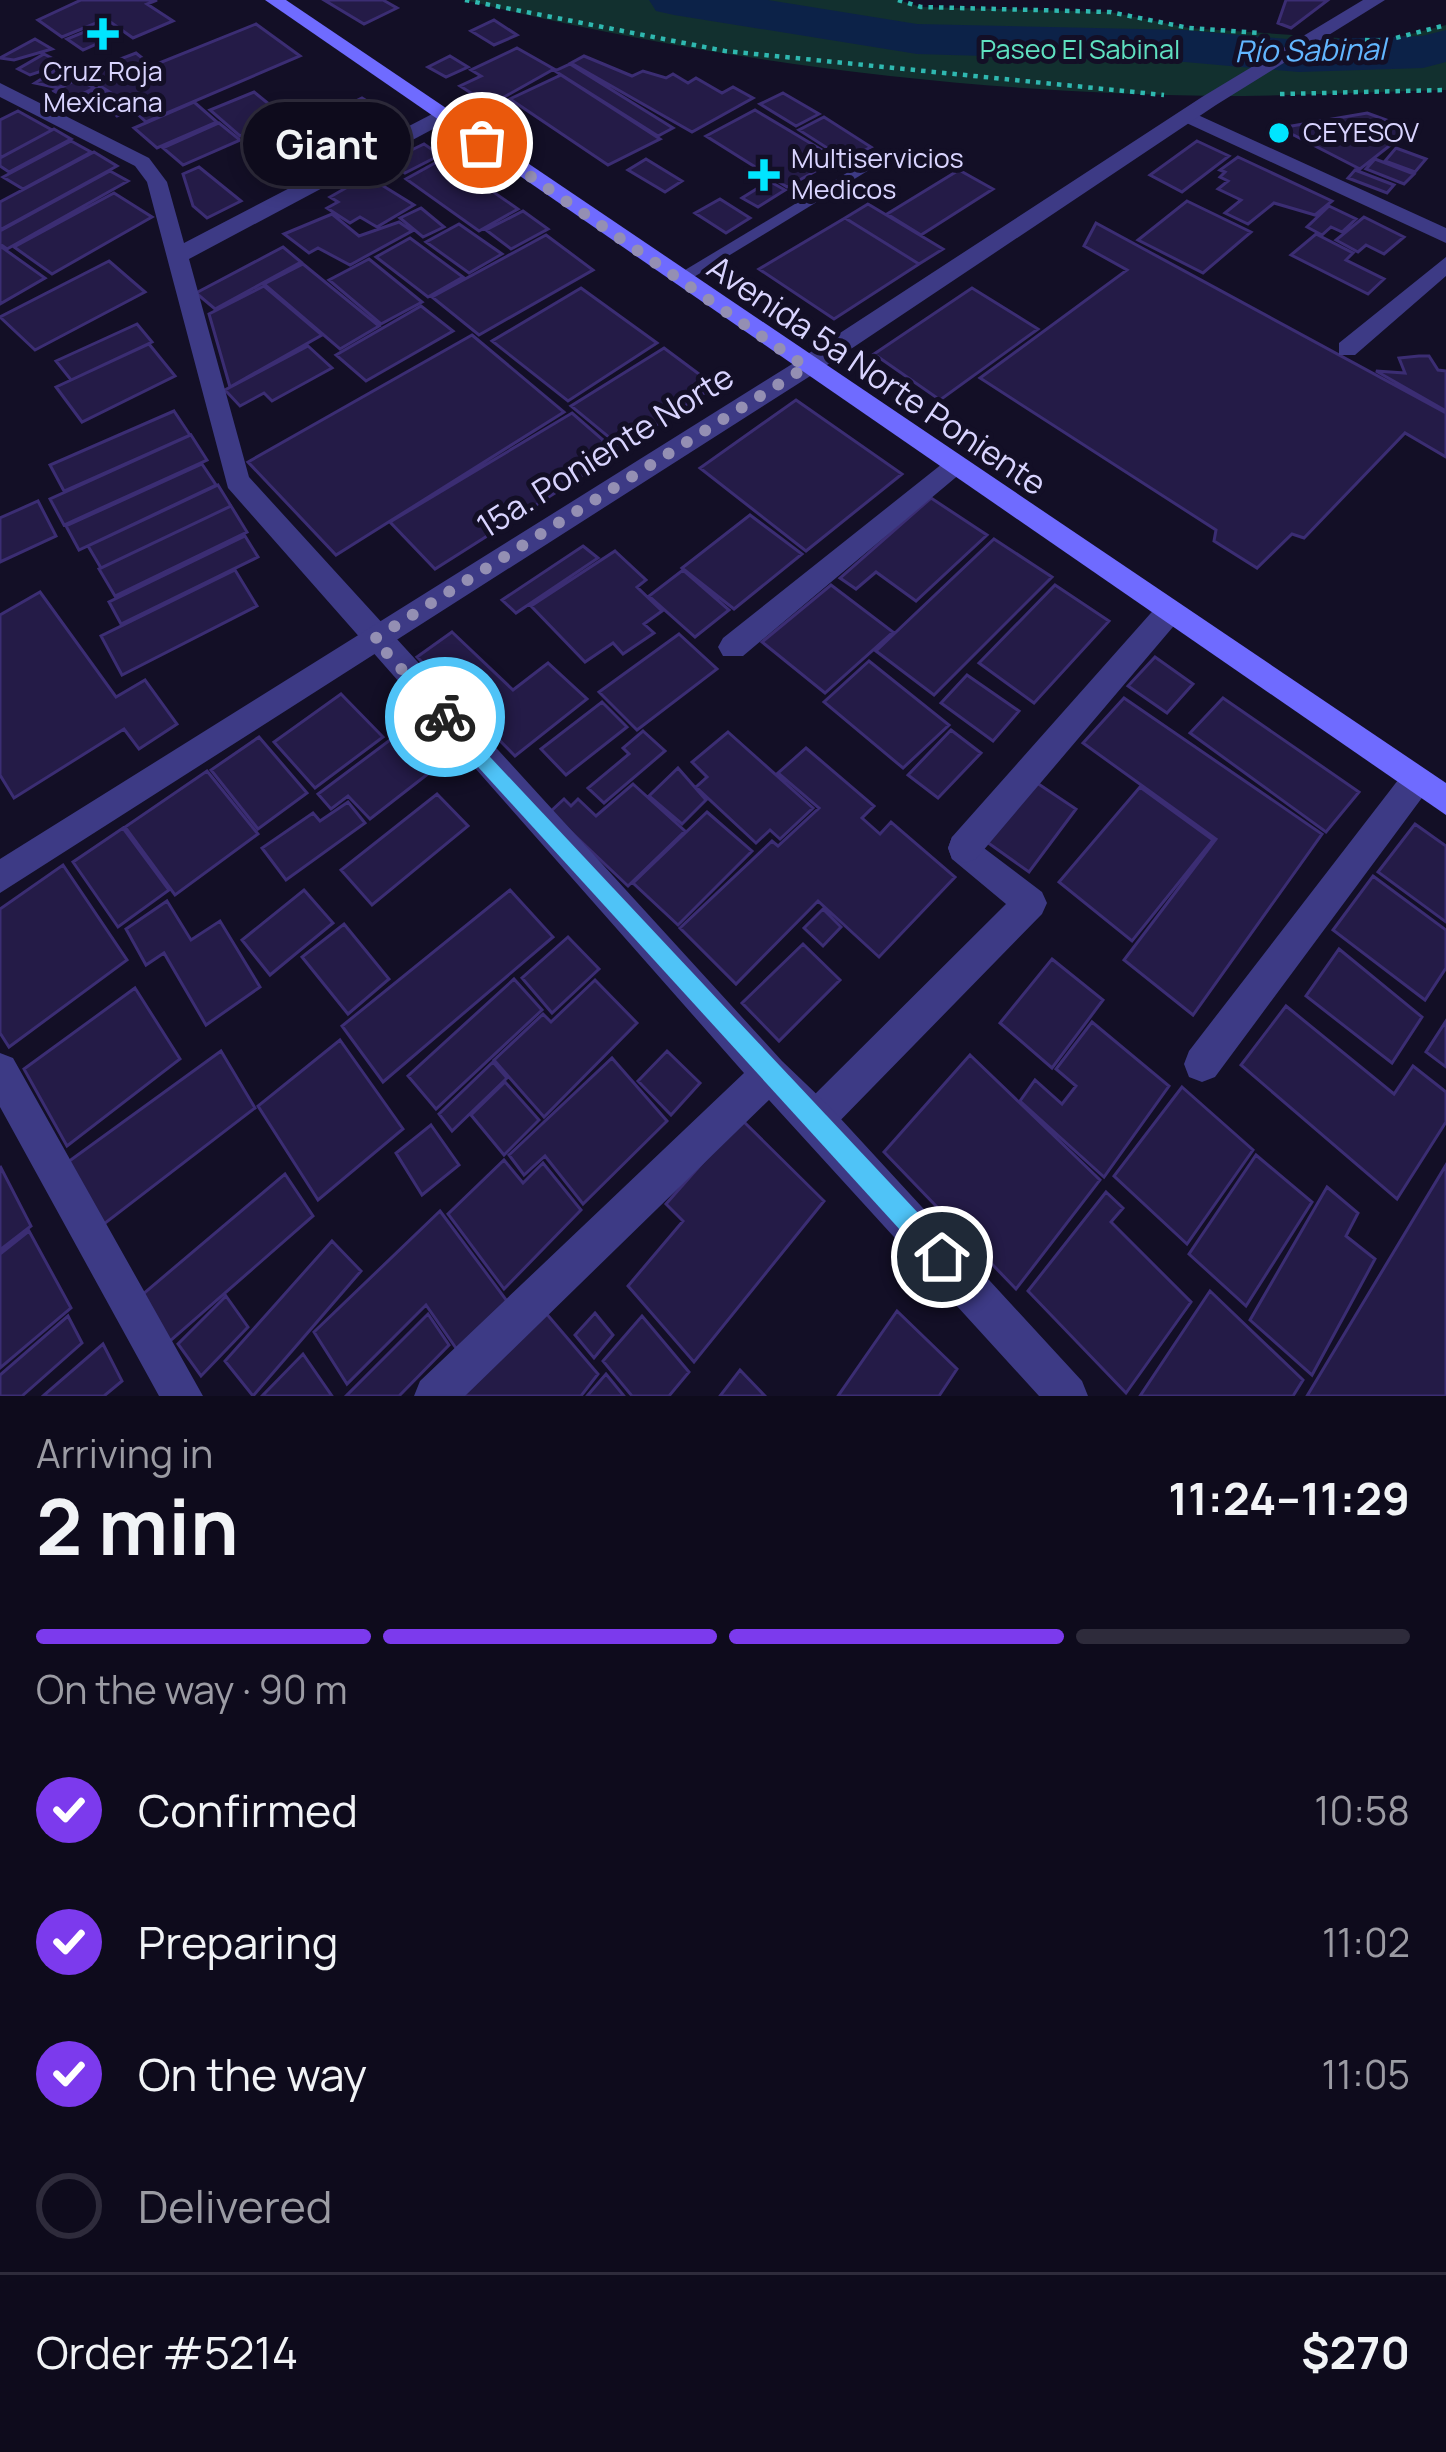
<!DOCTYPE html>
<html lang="en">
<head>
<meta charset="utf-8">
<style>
	:root { --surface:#0e0b1c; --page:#171425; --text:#f1f3f6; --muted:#9b9ba3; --line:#2e2b3b; --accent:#7c3aed }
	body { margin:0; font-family:Manrope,sans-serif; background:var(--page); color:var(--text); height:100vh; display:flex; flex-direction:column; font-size:45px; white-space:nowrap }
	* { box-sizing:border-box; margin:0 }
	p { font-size:39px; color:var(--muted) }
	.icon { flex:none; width:66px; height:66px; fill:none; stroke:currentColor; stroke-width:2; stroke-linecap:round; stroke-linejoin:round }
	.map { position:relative; height:1396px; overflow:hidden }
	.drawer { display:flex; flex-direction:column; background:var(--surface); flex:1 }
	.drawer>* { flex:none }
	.pin { position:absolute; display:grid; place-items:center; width:102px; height:102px; color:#fff; margin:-51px; border:6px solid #fff; border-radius:50%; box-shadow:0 3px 12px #0007 }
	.courier { position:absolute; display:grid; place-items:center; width:120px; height:120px; margin:-60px; border:9px solid #4fc3f7; border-radius:50%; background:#fff; color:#222; box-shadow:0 3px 15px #0007 }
	.bubble { position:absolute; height:84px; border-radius:42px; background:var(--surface); box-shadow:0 6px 18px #0003,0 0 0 3px var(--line); font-size:39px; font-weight:700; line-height:84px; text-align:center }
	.headline em { font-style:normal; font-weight:700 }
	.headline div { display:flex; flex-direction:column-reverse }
	.headline { display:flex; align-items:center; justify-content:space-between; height:204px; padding:0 36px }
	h1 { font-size:78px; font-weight:700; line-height:90px }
	.bar { display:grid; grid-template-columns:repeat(4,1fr); gap:18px 12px; align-content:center; height:144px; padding:0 36px }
	.bar i { height:15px; border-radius:9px; background:var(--line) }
	.bar .current { background:var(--accent) }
	.bar p { grid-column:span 4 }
	.line { display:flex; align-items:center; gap:30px; padding:0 36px; border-top:3px solid var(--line) }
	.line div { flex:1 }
	ol { padding:0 36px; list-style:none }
	li { display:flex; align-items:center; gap:36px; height:132px }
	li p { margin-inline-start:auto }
	li .icon { padding:12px; border-radius:50%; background:var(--accent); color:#fff; stroke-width:4 }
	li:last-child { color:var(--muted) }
	li i { width:66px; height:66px; border:6px solid var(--line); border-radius:50% }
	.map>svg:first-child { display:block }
	.green { fill:#12302f }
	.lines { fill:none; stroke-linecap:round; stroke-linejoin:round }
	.river { fill:#0c2248; fill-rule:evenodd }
	.building { fill:#241b47; stroke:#3b2d73; stroke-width:3 }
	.path { stroke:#2fb8b0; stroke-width:4.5; stroke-dasharray:4.5 6; stroke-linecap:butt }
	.service { fill:#3d3a85; fill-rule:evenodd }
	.pedestrian { fill:#3d3a85; fill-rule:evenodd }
	.minor { fill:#3d3a85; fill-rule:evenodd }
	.tertiary { fill:#3d3a85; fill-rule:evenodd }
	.secondary { fill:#6f6bff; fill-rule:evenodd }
	.route { fill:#4fc3f7 }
	.done { stroke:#948fb3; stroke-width:12; stroke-dasharray:0 21.6 }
	.poi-dot { fill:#00e5ff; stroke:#130f26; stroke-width:4.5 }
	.labels { text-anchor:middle; stroke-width:10; stroke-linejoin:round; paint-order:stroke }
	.far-park-label { font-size:27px; fill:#5fe0c0; stroke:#130f26 }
	.far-poi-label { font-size:27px; fill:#d9d4ff; stroke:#130f26; text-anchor:start }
	.far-water-label { font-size:30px; font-style:italic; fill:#62b6ff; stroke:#130f26 }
	.street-label { font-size:33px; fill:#d9d4ff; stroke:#130f26 }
</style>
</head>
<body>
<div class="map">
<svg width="1446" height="1396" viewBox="0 0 1446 1396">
	<rect width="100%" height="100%" fill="#130f26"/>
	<!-- green -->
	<path class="green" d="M 465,0 L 898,0 L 921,7 L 1110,12 L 1189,28 L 1384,41 L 1446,25 L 1446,90 C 1370,92 1293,96 1217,96 C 967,93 708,61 465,0 Z"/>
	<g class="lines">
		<!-- river -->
		<path class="river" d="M 649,0 L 768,0 L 917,24 L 1185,30 L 1299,40 L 1422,36 L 1446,30 L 1446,62 L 1423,68 L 1299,72 L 1185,62 L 917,54 L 674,15 L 656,11 Z"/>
	</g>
	<!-- building -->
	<path class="building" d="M 81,0 L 157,0 L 147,4 L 173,21 L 133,38 L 106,19 L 62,37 L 38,20 Z
		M 324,0 L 383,0 L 397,8 L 364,24 Z
		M 1286,0 L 1328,0 L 1291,28 L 1278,23 Z
		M 494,20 L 517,35 L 494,45 L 471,31 Z
		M 256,24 L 300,56 L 146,122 L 132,109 L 117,116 L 102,102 L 116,96 L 81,74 L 136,53 L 152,66 Z
		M 94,28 L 110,38 L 83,50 L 67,39 Z
		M 35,39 L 52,49 L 14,60 L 0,58 Z
		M 517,48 L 554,69 L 490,105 L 460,86 L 481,76 L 471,70 Z
		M 44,54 L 63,64 L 30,75 L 18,69 Z
		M 450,56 L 468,67 L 446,77 L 428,67 Z
		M 584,56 L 632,76 L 643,71 L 666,78 L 673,74 L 688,83 L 696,78 L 722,93 L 733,87 L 753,98 L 692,132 L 571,63 Z
		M 570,64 L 673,128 L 658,136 L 555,71 Z
		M 62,66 L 77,74 L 75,79 L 58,88 L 35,83 Z
		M 561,75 L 660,139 L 608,165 L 510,99 Z
		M 78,79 L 94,88 L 70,100 L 54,91 Z
		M 99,88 L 113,96 L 86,109 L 73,101 Z
		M 254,92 L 285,117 L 240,136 L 210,110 Z
		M 783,93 L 819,114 L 796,126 L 760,104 Z
		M 362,98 L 395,118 L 320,157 L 288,135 Z
		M 194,102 L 217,122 L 157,148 L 134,128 Z
		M 755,110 L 837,159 L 787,187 L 706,136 Z
		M 18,111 L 52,130 L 0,158 L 0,120 Z
		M 1367,113 L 1411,129 L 1360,169 L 1280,128 Z
		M 824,117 L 871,147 L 846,160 L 799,130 Z
		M 219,123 L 240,140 L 183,165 L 163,148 Z
		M 54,129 L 71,139 L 9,172 L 0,166 L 0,158 Z
		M 71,141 L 91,152 L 23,189 L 3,177 Z
		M 1197,141 L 1229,156 L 1182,192 L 1150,175 Z
		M 424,144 L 440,155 L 405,173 L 389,161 Z
		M 1396,148 L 1426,159 L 1415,172 L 1385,161 Z
		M 94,152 L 117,166 L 0,230 L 0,202 Z
		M 1238,157 L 1332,201 L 1315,215 L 1274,203 L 1248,224 L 1225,213 L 1241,200 L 1218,189 L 1228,181 L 1220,177 L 1225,172 L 1220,170 Z
		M 444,158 L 518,209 L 479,231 L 406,179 Z
		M 646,159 L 682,181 L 665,192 L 628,170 Z
		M 1375,159 L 1414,174 L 1404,184 L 1366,169 Z
		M 199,167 L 241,201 L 207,218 L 193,206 L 183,174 Z
		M 959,170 L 993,189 L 921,235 L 887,214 Z
		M 1355,170 L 1394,185 L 1387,193 L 1348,178 Z
		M 110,171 L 128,181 L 7,249 L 0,244 L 0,231 Z
		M 367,176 L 414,205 L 377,227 L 360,217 L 350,223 L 327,208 L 338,202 L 330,197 Z
		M 769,181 L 785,190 L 758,207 L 742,198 Z
		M 114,193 L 152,217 L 52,274 L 14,247 Z
		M 720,199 L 750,218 L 726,233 L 695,213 Z
		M 1187,201 L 1251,232 L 1203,273 L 1138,240 Z
		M 868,204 L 943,249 L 919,264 L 845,218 Z
		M 1329,206 L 1356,219 L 1342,232 L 1331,227 L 1322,235 L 1307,227 Z
		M 421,208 L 444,227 L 423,237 L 400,218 Z
		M 523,211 L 548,229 L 511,249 L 486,230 Z
		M 332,214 L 359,236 L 399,222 L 412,231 L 350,265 L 318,248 L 309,253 L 284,234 Z
		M 1364,217 L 1404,237 L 1384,254 L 1366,245 L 1358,252 L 1336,240 Z
		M 845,218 L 919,264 L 834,319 L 759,269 Z
		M 1096,223 L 1446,413 L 1446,457 L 1405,433 L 1304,538 L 1292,534 L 1257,568 L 1214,541 L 1216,530 L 980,378 L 1127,270 L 1084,246 Z
		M 459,224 L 502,254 L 469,273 L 426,242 Z
		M 1316,234 L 1353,253 L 1346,260 L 1384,279 L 1368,294 L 1291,255 Z
		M 546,235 L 593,270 L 479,335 L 432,297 Z
		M 410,238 L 463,277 L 428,297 L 376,257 Z
		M 0,246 L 45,278 L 0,304 Z
		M 283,247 L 301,262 L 215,309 L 196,293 Z
		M 369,259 L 422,302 L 381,324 L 329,280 Z
		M 109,261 L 145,292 L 35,350 L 0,317 Z
		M 303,264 L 379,326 L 340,349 L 264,284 Z
		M 264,286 L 322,335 L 230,387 L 209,314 Z
		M 581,288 L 657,343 L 568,401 L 492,341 Z
		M 972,288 L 1038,329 L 940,400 L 874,354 Z
		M 421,306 L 453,331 L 366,381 L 336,355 Z
		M 137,324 L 152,342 L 71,380 L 56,361 Z
		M 472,335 L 564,412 L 336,555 L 248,462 Z
		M 149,344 L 175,376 L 82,422 L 56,387 Z
		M 308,346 L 332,368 L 272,401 L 264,393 L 240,406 L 225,390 Z
		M 664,348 L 715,386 L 622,448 L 571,406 Z
		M 1419,356 L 1429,356 L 1438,370 L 1446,371 L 1446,411 L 1376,371 L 1405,373 L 1399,358 Z
		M 796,400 L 902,474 L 806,551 L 700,468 Z
		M 174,411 L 190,435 L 64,491 L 50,465 Z
		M 572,413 L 618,453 L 435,569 L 390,522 Z
		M 191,435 L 207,460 L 64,525 L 50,499 Z
		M 202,464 L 216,485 L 79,550 L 66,526 Z
		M 218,485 L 231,506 L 101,568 L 88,546 Z
		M 931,498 L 987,535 L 916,601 L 876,572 L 856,589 L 840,578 Z
		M 38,501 L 56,536 L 0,562 L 0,518 Z
		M 231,506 L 247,532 L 115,596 L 99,569 Z
		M 750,515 L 802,554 L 734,609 L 682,568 Z
		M 245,536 L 258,557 L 121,624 L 109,602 Z
		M 994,539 L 1052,577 L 934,695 L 876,651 Z
		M 583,546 L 598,558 L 516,613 L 502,600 Z
		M 615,551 L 646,580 L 637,587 L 662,611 L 644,624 L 654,633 L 623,654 L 613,643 L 585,662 L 531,606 Z
		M 235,570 L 257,606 L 122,675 L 101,636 Z
		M 683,570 L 729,610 L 695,637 L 649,596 Z
		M 831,585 L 893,632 L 825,693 L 762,642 Z
		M 1055,585 L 1109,621 L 1034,703 L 979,663 Z
		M 40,592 L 116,697 L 145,680 L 177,724 L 139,749 L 124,729 L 14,798 L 0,775 L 0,615 Z
		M 452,632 L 513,690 L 548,663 L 587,699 L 515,756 L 417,657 Z
		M 679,634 L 717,669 L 637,730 L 599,692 Z
		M 1155,657 L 1193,684 L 1167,713 L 1128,686 Z
		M 869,661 L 949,725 L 903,768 L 824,702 Z
		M 967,675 L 1019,711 L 993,741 L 941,703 Z
		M 341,694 L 383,737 L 315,788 L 274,742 Z
		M 1124,698 L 1322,834 L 1193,1015 L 1124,960 L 1216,839 L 1083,743 Z
		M 1223,698 L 1359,792 L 1326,832 L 1190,733 Z
		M 602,702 L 627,727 L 566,775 L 541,749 Z
		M 951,730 L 981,753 L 938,798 L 908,775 Z
		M 643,731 L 665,751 L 604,803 L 588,788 L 629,754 L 623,748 Z
		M 728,732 L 813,808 L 780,839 L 770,830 L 756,843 L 696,787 L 707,777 L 692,762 Z
		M 259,737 L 307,793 L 258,829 L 211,770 Z
		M 394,737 L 429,773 L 370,819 L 348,796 L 331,809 L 318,794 Z
		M 806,748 L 874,806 L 862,818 L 880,834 L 891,822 L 955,877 L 879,957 L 818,901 L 736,984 L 680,928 L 772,841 L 778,846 L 819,808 L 778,773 Z
		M 678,768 L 706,800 L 682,824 L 649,796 Z
		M 207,771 L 258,834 L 175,895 L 125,827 Z
		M 1031,779 L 1076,809 L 1029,872 L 984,840 Z
		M 633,784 L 685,831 L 628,886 L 550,812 L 564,799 L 571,806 L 578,799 L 596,816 Z
		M 1140,787 L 1213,840 L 1132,941 L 1059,882 Z
		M 437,794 L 468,826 L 372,905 L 341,870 Z
		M 348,802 L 365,823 L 286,880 L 262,848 L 313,813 L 320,821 Z
		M 707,812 L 752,851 L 678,925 L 633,883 Z
		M 1415,824 L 1446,846 L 1446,922 L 1378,872 Z
		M 123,828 L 169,890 L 118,927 L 73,862 Z
		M 63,865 L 127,960 L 9,1047 L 0,1033 L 0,909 Z
		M 1373,876 L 1446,930 L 1446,968 L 1425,1000 L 1333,930 Z
		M 304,890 L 333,923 L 270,975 L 242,940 Z
		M 510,890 L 553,937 L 383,1082 L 342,1026 Z
		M 167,901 L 191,940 L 220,921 L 260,987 L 206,1025 L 164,953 L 146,965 L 126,929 Z
		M 823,909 L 841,927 L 823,946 L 804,928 Z
		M 344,924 L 389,979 L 348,1014 L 302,957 Z
		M 568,937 L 599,969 L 552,1013 L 522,978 Z
		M 803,944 L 840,980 L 779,1041 L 742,1003 Z
		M 1339,949 L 1422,1017 L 1392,1063 L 1306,996 Z
		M 1052,959 L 1103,1000 L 1052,1068 L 1000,1023 Z
		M 514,979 L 542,1010 L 436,1109 L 408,1076 Z
		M 595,980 L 637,1023 L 544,1117 L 494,1060 L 543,1014 L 551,1022 Z
		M 135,988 L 180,1059 L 67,1146 L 24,1069 Z
		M 1286,1006 L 1394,1094 L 1413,1066 L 1446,1092 L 1446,1122 L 1397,1199 L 1241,1065 Z
		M 1446,1021 L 1446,1067 L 1426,1052 Z
		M 1092,1022 L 1169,1086 L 1104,1177 L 1020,1101 L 1035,1080 L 1062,1104 L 1076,1086 L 1056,1069 Z
		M 340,1040 L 403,1129 L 318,1200 L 258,1106 Z
		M 221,1051 L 255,1108 L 100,1227 L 68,1162 Z
		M 667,1051 L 700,1083 L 671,1115 L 638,1081 Z
		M 970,1055 L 1100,1180 L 1016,1289 L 884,1152 Z
		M 612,1058 L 667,1121 L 583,1204 L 545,1156 L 524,1175 L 509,1155 Z
		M 493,1062 L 507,1078 L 452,1131 L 439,1114 Z
		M 505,1082 L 539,1120 L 504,1155 L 471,1115 Z
		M 1182,1087 L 1253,1150 L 1187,1244 L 1114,1176 Z
		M 741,1119 L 824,1201 L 694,1362 L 628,1286 L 683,1221 L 666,1204 Z
		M 431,1125 L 459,1165 L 422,1195 L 396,1153 Z
		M 1256,1155 L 1312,1202 L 1246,1306 L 1189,1254 Z
		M 504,1160 L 523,1183 L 543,1163 L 581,1210 L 504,1289 L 448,1214 Z
		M 1446,1165 L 1446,1396 L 1307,1396 Z
		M 0,1166 L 31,1226 L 0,1250 Z
		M 285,1174 L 313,1216 L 169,1342 L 143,1294 Z
		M 1327,1187 L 1358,1213 L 1346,1236 L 1375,1259 L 1312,1375 L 1250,1320 Z
		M 1106,1192 L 1123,1208 L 1111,1222 L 1191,1302 L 1126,1393 L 1028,1291 Z
		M 440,1211 L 507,1301 L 458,1351 L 426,1305 L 347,1384 L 314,1332 Z
		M 29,1231 L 71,1308 L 0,1368 L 0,1254 Z
		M 332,1241 L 361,1271 L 253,1396 L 225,1361 Z
		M 1210,1291 L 1303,1380 L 1293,1396 L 1140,1396 Z
		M 226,1296 L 248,1327 L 201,1376 L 178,1344 Z
		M 539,1305 L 598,1374 L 581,1396 L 462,1396 Z
		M 897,1311 L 957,1369 L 939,1396 L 838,1396 Z
		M 595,1313 L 613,1335 L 594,1358 L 575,1335 Z
		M 428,1314 L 449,1345 L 399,1396 L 346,1396 Z
		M 68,1316 L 82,1343 L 22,1396 L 0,1396 L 0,1375 Z
		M 642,1316 L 689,1372 L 669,1396 L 632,1396 L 603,1361 Z
		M 103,1344 L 122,1381 L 104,1396 L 43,1396 Z
		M 303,1354 L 332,1396 L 262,1396 Z
		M 740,1370 L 765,1396 L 720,1396 Z
		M 606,1374 L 624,1396 L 587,1396 Z"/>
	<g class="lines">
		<!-- path -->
		<path class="path" d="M 465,0 L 725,51 L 1164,95
			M 898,0 L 921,7 L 1110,12 L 1189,28 L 1260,33
			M 1365,40 L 1384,41 L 1446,25
			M 1280,94 L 1446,90"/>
		<!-- service -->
		<path class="service" d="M 880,153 L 892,156 L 684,283 L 678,284 L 670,279 Z"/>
		<!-- pedestrian -->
		<path class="pedestrian" d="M 964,833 L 1042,892 L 1047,903 L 1042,914 L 829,1132 L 816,1138 L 803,1132 L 797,1119 L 803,1106 L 1006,904 L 952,859 L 948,848 L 952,837 Z"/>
		<!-- minor -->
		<path class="minor" d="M 0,83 L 149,158 L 167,182 L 184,243 L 436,112 L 450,112 L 450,120 L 189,259 L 249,477 L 782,1061 L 829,1106 L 1082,1381 L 1088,1396 L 1039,1396 L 769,1100 L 465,1396 L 414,1396 L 420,1381 L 744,1073 L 228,488 L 147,182 L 135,166 L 0,97 Z
			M 1187,110 L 1446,228 L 1446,243 L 1180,120 L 1177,116 Z
			M 1446,257 L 1446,276 L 1355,355 L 1339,355 L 1339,343 Z
			M 952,456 L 961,459 L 965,466 L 961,473 L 743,656 L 723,656 L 718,647 L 723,638 Z
			M 1168,601 L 1178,605 L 1182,613 L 1178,621 L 976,859 L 964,863 L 952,859 L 948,848 L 952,837 L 1158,605 Z
			M 1416,767 L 1427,771 L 1432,781 L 1427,791 L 1215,1077 L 1202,1082 L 1189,1077 L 1184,1064 L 1189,1051 L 1405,771 Z
			M 0,1053 L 13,1058 L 203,1396 L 159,1396 L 0,1107 Z"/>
		<!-- tertiary -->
		<path class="tertiary" d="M 1363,0 L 1385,0 L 1216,105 L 815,373 L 0,893 L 0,859 L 797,361 L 1202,97 Z"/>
		<!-- secondary -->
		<path class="secondary" d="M 265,0 L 286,0 L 1446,783 L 1446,815 Z"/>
	</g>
	<!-- route -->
	<path class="route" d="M 445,709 L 951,1248 L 951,1266 L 933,1266 L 438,723 L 435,717 Z"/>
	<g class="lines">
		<!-- done -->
		<path class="done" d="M 445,717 L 374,639 L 806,367 L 482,143"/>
	</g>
	<!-- markers -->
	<g class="poi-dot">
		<path d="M97 16h12v12h12v12h-12v12h-12v-12h-12v-12h12z"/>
		<circle cx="1279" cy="133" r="12"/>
		<path d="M758 157h12v12h12v12h-12v12h-12v-12h-12v-12h12z"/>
	</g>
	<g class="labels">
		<!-- far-park labels -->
		<g class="far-park-label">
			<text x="1080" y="59">Paseo El Sabinal</text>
		</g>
		<!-- far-poi labels -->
		<g class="far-poi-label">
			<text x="103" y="81" text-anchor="middle">Cruz Roja<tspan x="103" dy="31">Mexicana</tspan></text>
			<text x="1303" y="142">CEYESOV</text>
			<text x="791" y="168">Multiservicios<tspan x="791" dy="31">Medicos</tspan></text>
		</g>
		<!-- far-water labels -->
		<g class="far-water-label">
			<text transform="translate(1310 51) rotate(-1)" y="10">Río Sabinal</text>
		</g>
		<!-- street labels -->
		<g class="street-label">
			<text transform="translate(877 375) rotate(34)" y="12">Avenida 5a Norte Poniente</text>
			<text transform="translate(605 451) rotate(-32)" y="12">15a. Poniente Norte</text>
		</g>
	</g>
</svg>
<div class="pin" style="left:482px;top:143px;background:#ea580c"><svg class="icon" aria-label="bag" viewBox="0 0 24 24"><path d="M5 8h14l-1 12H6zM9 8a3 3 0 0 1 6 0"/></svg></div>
<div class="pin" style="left:942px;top:1257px;background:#1f2937"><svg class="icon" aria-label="home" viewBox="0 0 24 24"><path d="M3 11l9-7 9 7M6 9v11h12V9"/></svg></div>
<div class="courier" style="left:445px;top:717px"><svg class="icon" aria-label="bike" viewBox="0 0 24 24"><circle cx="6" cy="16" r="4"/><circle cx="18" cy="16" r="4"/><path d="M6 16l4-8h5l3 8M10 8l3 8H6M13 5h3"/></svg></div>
<div class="bubble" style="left:243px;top:102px;width:168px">Giant</div>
</div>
<section class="drawer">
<div class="headline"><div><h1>2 min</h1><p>Arriving in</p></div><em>11:24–11:29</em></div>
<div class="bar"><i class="current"></i><i class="current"></i><i class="current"></i><i></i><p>On the way · 90 m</p></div>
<ol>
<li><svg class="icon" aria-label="check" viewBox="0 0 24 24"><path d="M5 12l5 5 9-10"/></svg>Confirmed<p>10:58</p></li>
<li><svg class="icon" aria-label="check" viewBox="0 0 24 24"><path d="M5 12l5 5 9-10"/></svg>Preparing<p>11:02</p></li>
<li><svg class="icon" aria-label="check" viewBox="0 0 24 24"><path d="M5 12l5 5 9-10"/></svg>On the way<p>11:05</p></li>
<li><i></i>Delivered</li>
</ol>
<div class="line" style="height:156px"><div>Order #5214</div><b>$270</b></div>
</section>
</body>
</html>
